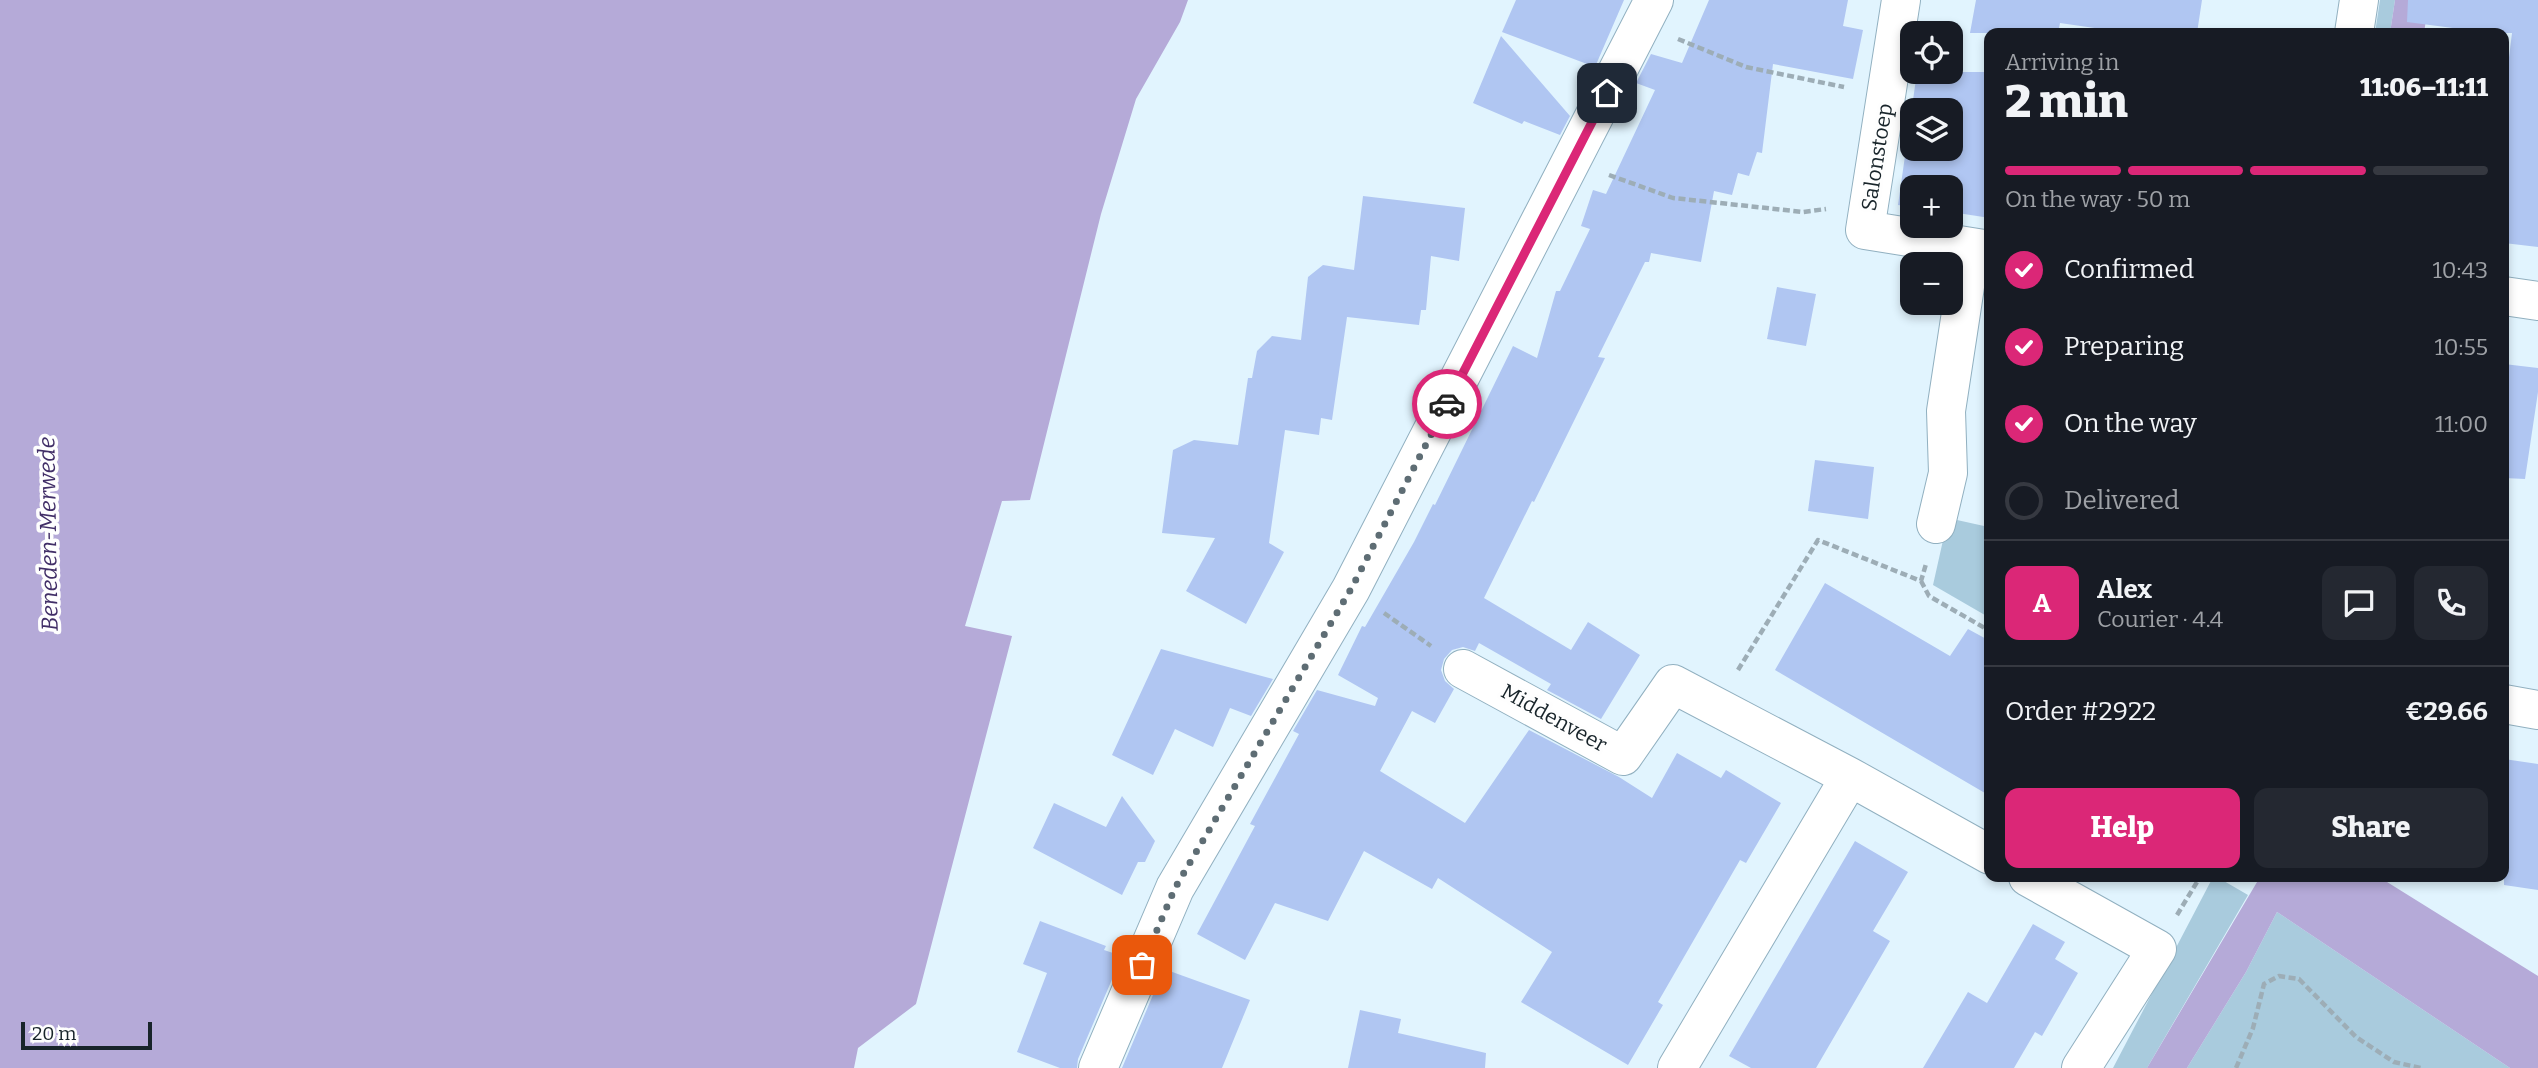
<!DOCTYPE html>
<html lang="en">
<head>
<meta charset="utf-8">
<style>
	:root { --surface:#171b24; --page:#242831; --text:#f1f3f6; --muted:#9ea1a6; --line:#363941; --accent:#db2777 }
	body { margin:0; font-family:Bitter,serif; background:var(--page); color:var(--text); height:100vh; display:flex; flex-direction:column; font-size:26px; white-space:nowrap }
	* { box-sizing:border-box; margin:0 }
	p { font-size:23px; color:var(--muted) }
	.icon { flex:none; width:38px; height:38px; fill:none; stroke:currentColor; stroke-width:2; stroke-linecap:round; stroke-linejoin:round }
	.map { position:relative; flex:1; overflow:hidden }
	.side { position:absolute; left:1984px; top:28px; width:525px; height:854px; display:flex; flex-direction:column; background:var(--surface); border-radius:14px; box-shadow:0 4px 10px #0003 }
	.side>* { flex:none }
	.tools { position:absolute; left:1900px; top:21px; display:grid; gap:14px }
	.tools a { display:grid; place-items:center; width:63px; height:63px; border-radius:14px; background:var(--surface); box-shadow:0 4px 10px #0003; font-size:35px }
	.scale { position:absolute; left:21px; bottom:18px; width:131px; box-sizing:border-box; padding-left:7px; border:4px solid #18242a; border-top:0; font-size:19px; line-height:24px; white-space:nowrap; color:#18242a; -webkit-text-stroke:5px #fefefe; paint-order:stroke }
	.pin { position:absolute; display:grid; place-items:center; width:60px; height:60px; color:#fff; margin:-30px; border-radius:14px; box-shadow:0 4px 10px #0006 }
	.courier { position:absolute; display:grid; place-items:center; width:70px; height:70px; margin:-35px; border:5px solid #db2777; border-radius:50%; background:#fff; color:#222; box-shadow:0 2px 9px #0007 }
	.headline em { font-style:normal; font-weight:800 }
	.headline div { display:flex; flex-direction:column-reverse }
	.headline { display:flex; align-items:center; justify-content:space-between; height:119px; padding:0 21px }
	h1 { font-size:46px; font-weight:800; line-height:52px }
	.bar { display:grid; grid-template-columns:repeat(4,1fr); gap:10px 7px; align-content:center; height:84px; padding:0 21px }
	.bar i { height:9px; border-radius:5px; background:var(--line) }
	.bar .current { background:var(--accent) }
	.bar p { grid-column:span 4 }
	.line { display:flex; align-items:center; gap:18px; padding:0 21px; border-top:2px solid var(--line) }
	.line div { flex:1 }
	.round { display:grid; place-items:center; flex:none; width:74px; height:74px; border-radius:14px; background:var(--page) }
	ol { padding:0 21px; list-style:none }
	li { display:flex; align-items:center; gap:21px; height:77px }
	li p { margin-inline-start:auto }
	li .icon { padding:7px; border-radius:50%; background:var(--accent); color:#fff; stroke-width:4 }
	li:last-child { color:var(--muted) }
	li i { width:38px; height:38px; border:4px solid var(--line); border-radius:50% }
	.cta { display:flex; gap:14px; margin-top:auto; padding:14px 21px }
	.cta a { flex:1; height:80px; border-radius:14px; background:var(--accent); color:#fff; font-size:28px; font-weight:800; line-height:80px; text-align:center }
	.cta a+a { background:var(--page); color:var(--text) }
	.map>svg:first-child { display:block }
	.green { fill:#a9cbdd }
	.water { fill:#b5aad8 }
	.building { fill:#b0c6f2; fill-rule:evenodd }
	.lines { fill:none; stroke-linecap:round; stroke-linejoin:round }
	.minor-casing { stroke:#91b0c0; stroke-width:40 }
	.path { stroke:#9dadb6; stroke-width:4.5; stroke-dasharray:7 3.5; stroke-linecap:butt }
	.minor { stroke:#fff; stroke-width:38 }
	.done { stroke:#5e6d74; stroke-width:7; stroke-dasharray:0 12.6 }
	.route { stroke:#db2777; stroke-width:9 }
	.labels { text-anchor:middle; stroke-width:7; stroke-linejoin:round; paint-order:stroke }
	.street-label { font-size:21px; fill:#18242a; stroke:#fefefe }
	.water-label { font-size:23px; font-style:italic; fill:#412e67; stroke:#fefefe }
</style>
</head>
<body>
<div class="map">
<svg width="2538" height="1068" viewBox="0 0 2538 1068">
	<rect width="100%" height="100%" fill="#e1f4fe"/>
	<!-- green -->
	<path class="green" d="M 2380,0 L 2395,0 L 2390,33 L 2375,33 Z
		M 1990,500 L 1990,618 L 1933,585 L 1948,518 L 1984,526 Z
		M 2213,877 L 2217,877 L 2248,895 L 2147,1068 L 2113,1068 Z
		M 2277,912 L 2510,1068 L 2187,1068 L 2246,972 Z"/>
	<!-- water -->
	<path class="water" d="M 0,0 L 1188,0 L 1180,22 L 1136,99 L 1101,214 L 1030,500 L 1002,501 L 965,626 L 1012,636 L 916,1004 L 858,1048 L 854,1068 L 0,1068 Z
		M 2395,0 L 2429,0 L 2424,33 L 2390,33 Z
		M 2260,877 L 2379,877 L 2538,976 L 2538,1068 L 2510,1068 L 2277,912 L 2246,972 L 2187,1068 L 2147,1068 Z"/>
	<!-- building -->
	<path class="building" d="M 1516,0 L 1624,0 L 1595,67 L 1502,32 Z
		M 1709,0 L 1848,0 L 1843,26 L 1863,30 L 1853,79 L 1773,64 L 1762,153 L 1757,152 L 1749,176 L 1738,173 L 1732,195 L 1714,191 L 1701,262 L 1651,253 L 1649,262 L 1645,262 L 1598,357 L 1605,358 L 1534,502 L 1532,501 L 1484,598 L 1571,650 L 1588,622 L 1640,655 L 1601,719 L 1547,690 L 1551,684 L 1479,643 L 1475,651 L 1463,647 L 1452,650 L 1444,659 L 1441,670 L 1445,681 L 1454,689 L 1435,723 L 1412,711 L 1380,771 L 1465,823 L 1529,730 L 1619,777 L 1652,798 L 1677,753 L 1721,778 L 1726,770 L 1781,803 L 1746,863 L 1740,860 L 1658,1002 L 1663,1005 L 1628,1065 L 1521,1002 L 1552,952 L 1438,878 L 1432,889 L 1364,851 L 1328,921 L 1275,903 L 1245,960 L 1197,934 L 1255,826 L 1250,824 L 1299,734 L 1293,731 L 1317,690 L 1375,706 L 1378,698 L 1338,675 L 1362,626 L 1365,627 L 1414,542 L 1433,504 L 1435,505 L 1513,346 L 1537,358 L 1556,291 L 1560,291 L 1590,229 L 1581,226 L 1593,190 L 1606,194 L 1655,90 L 1636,83 L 1651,54 L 1682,63 Z
		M 1976,0 L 2202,0 L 2197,33 L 2129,33 L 2060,23 L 2058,33 L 1970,33 Z
		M 2408,0 L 2538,0 L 2538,247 L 2504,243 L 2504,98 L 2512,33 L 2491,33 L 2407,22 Z
		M 1501,36 L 1570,116 L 1560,135 L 1524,121 L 1522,124 L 1473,103 Z
		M 1917,72 L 1990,72 L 1990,218 L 1951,212 L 1951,187 L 1913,187 L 1913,207 L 1898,205 ZM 1913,110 L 1951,110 L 1951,149 L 1913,149 Z
		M 1363,196 L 1465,208 L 1459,261 L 1431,256 L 1426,310 L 1421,310 L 1419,325 L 1347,317 L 1332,420 L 1321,418 L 1319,435 L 1285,430 L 1269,543 L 1284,552 L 1246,624 L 1186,591 L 1215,538 L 1162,533 L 1173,450 L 1194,440 L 1238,445 L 1248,378 L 1252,378 L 1257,351 L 1272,336 L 1301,340 L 1308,277 L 1323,265 L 1354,270 Z
		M 1777,287 L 1816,294 L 1806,346 L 1767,339 Z
		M 2504,364 L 2538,368 L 2538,392 L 2525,479 L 2504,478 Z
		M 1815,460 L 1874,467 L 1868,519 L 1808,511 Z
		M 1825,583 L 1950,656 L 1968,629 L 1990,641 L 1990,796 L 1775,670 Z
		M 1161,649 L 1273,679 L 1251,716 L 1230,708 L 1213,747 L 1175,729 L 1153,775 L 1112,755 Z
		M 2504,759 L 2538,764 L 2538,890 L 2504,885 Z
		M 1122,796 L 1155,841 L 1145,862 L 1138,862 L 1122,895 L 1033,848 L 1054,803 L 1106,827 Z
		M 1855,841 L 1908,872 L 1873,931 L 1890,941 L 1816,1068 L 1751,1068 L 1729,1056 Z
		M 1040,921 L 1106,946 L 1104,950 L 1122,956 L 1078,1059 L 1077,1068 L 1060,1068 L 1017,1052 L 1047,973 L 1023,964 Z
		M 2033,924 L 2065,942 L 2055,959 L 2078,973 L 2042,1036 L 2035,1032 L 2014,1068 L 1923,1068 L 1968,992 L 1987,1003 Z
		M 1164,969 L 1250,1000 L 1222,1068 L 1122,1068 Z
		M 1360,1010 L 1401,1019 L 1398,1033 L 1486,1053 L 1485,1068 L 1348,1068 Z"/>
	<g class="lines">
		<defs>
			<path id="minor" d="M 1901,0 L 1865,230 L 1990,250
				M 2354,33 L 2359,0
				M 2504,296 L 2538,301
				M 1936,524 L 1948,473 L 1946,411 L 1971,247
				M 1463,669 L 1623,756 L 1673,684 L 1850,777 L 1990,855
				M 2504,704 L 2538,710
				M 2028,877 L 2157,949 L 2081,1068
				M 1098,1068 L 1175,888 L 1351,589 L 1654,0
				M 1677,1068 L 1850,777"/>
		</defs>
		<!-- minor casing -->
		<use href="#minor" class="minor-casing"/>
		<!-- path -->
		<path class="path" d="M 1678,39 L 1746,67 L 1844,87
			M 1609,175 L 1673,198 L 1803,212 L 1826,209
			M 1921,581 L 1929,596 L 1990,631
			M 1384,613 L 1431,646
			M 1738,670 L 1818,540 L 1921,581 L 1926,564
			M 2177,915 L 2200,877
			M 2236,1068 L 2253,1028 L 2264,984 L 2279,976 L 2299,979 L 2356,1037 L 2394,1062 L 2421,1068"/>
		<!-- minor -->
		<use href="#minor" class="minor"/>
	</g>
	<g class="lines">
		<!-- done -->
		<path class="done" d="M 1142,965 L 1175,888 L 1351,589 L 1447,404"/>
		<!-- route -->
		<path class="route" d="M 1447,404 L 1607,93"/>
	</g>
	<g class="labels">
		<!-- street labels -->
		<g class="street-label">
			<text transform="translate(1877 157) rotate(-81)" y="7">Salonstoep</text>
			<text transform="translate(1554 718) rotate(29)" y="7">Middenveer</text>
		</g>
		<!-- water labels -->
		<g class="water-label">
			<text transform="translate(48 534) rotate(-91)" y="8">Beneden-Merwede</text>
		</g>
	</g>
</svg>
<div class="tools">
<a><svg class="icon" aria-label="locate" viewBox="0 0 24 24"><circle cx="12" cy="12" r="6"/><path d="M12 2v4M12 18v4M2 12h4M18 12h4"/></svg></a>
<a><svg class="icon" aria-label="layers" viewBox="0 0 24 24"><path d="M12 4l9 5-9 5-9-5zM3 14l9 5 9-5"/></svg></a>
<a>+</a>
<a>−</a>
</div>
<div class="scale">20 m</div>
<div class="pin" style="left:1142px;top:965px;background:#ea580c"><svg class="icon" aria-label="bag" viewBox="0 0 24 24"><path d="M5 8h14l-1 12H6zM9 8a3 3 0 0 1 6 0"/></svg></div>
<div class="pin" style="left:1607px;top:93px;background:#1f2937"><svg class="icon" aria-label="home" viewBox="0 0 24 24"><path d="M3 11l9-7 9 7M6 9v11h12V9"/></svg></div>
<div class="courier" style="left:1447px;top:404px"><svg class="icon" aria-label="car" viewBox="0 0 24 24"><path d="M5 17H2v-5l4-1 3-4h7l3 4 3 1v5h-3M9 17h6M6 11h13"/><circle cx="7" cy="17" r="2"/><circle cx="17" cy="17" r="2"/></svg></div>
<section class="side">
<div class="headline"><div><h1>2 min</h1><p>Arriving in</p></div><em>11:06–11:11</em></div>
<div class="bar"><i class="current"></i><i class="current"></i><i class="current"></i><i></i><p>On the way · 50 m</p></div>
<ol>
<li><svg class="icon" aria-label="check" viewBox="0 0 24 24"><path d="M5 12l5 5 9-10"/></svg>Confirmed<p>10:43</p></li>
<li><svg class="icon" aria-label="check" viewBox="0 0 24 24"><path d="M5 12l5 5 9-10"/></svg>Preparing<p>10:55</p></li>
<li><svg class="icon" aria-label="check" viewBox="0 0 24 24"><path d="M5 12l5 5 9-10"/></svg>On the way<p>11:00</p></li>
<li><i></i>Delivered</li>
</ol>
<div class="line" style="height:126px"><b class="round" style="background:var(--accent);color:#fff">A</b><div><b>Alex</b><p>Courier · 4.4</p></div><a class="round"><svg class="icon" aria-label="chat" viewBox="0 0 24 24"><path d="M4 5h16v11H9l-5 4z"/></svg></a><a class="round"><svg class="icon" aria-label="phone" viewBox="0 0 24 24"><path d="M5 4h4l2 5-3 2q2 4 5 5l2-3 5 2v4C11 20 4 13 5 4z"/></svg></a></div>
<div class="line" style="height:91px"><div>Order #2922</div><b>€29.66</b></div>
<div class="cta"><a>Help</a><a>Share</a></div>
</section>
</div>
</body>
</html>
